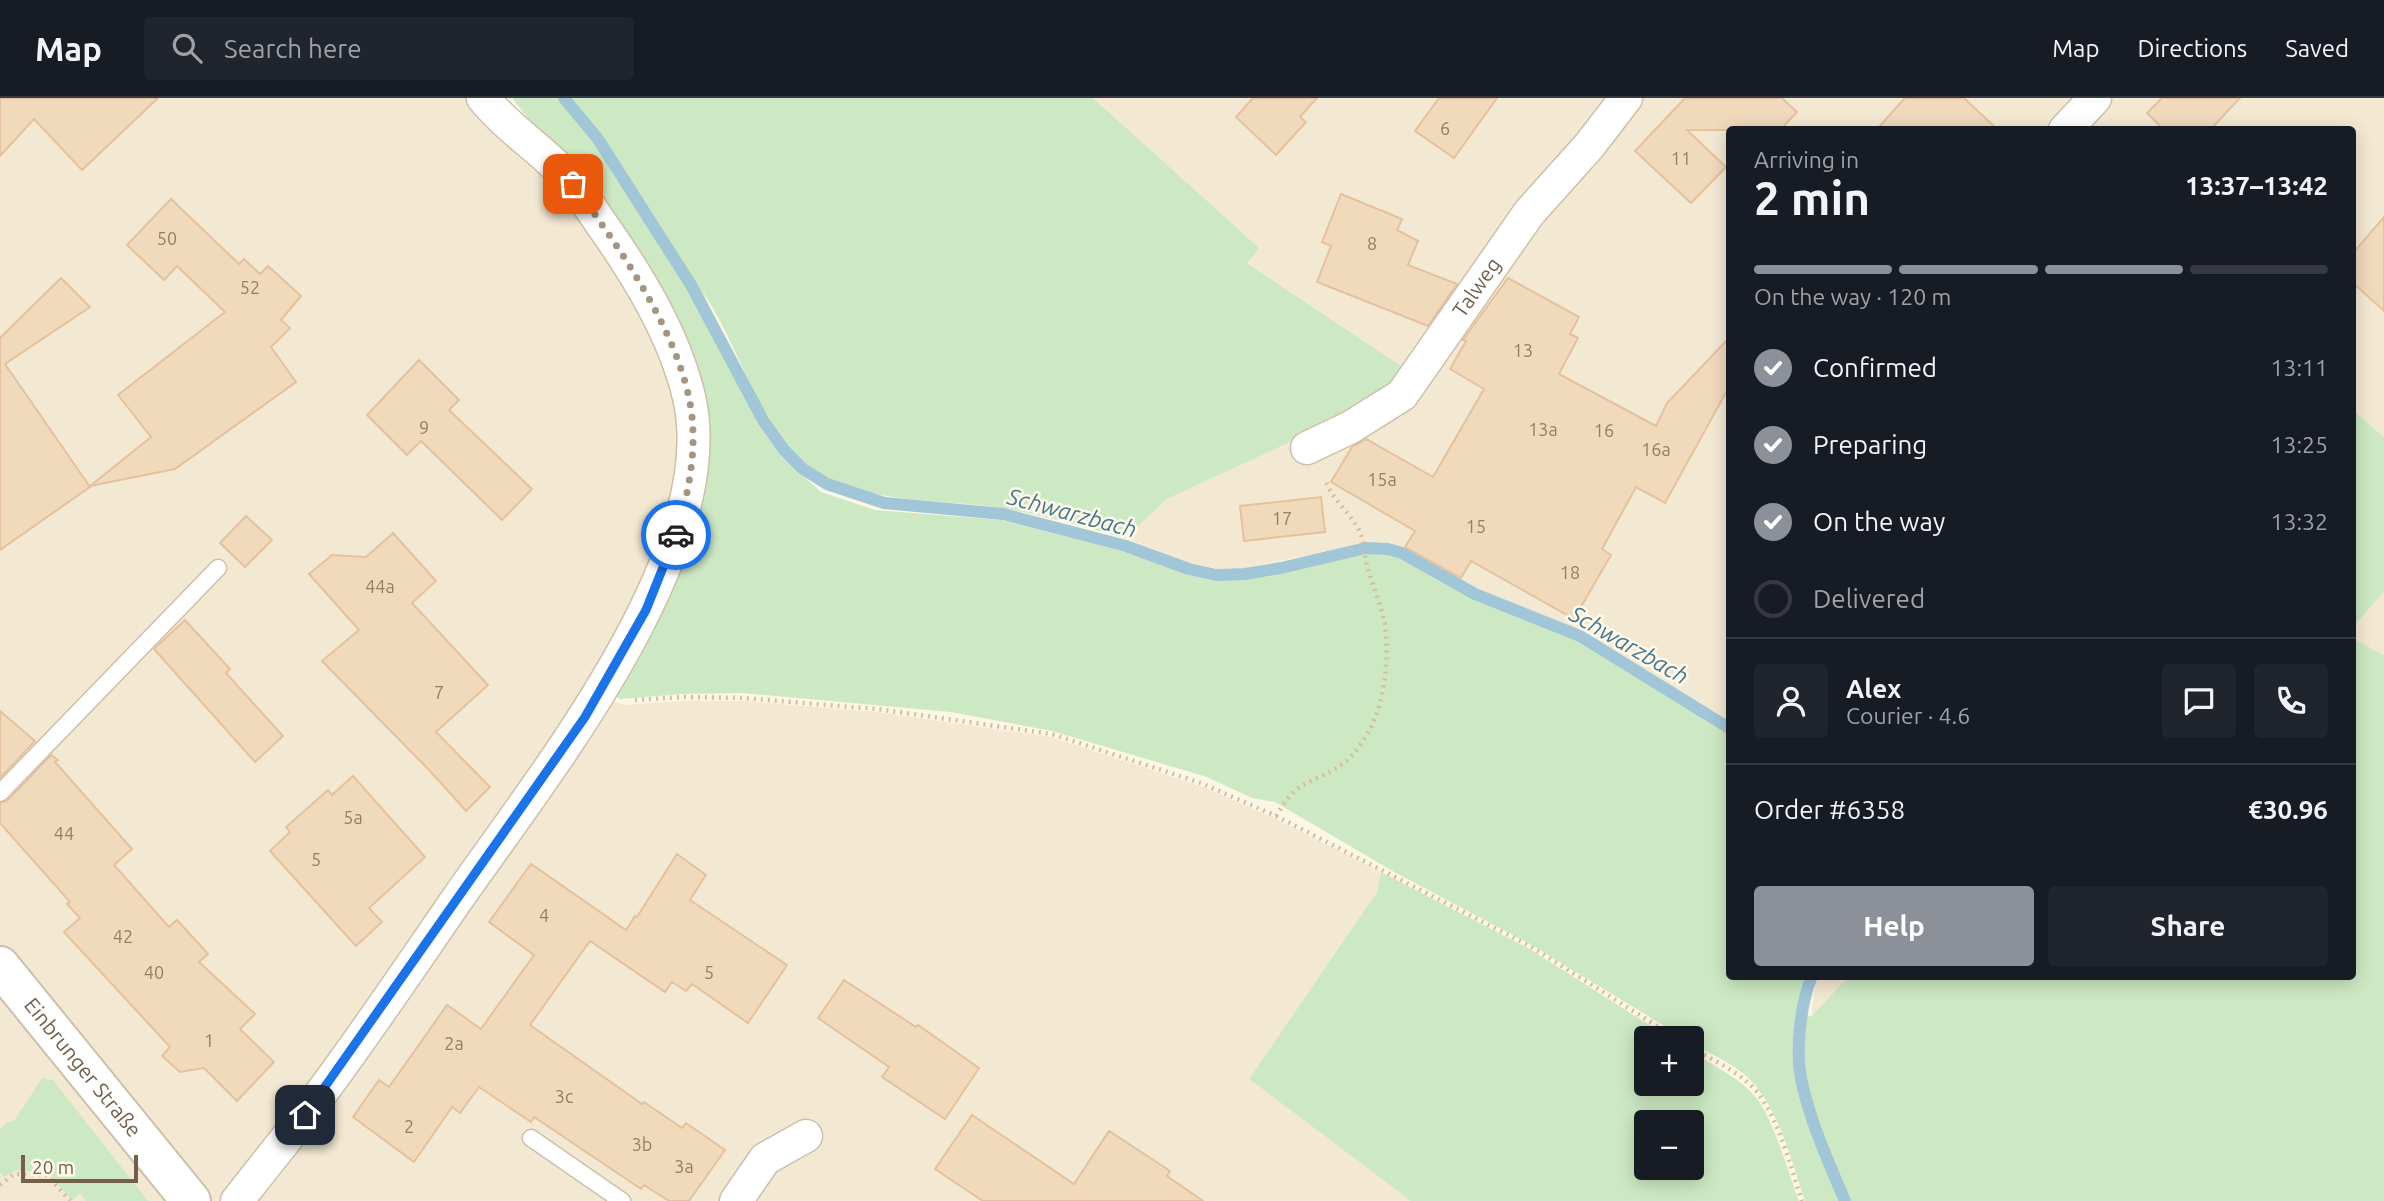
<!DOCTYPE html>
<html lang="en">
<head>
<meta charset="utf-8">
<style>
	:root { --surface:#171b24; --page:#20242c; --text:#f1f3f6; --muted:#9ea1a6; --line:#363941; --accent:#8c9099 }
	body { margin:0; font-family:Ubuntu,sans-serif; background:var(--page); color:var(--text); height:100vh; display:flex; flex-direction:column; font-size:26px; white-space:nowrap }
	* { box-sizing:border-box; margin:0 }
	p { font-size:23px; color:var(--muted) }
	.icon { flex:none; width:38px; height:38px; fill:none; stroke:currentColor; stroke-width:2; stroke-linecap:round; stroke-linejoin:round }
	.map { position:relative; flex:1; overflow:hidden }
	.sheet { position:absolute; left:1726px; top:28px; width:630px; height:854px; display:flex; flex-direction:column; background:var(--surface); border-radius:7px; box-shadow:0 4px 18px #0003 }
	.sheet>* { flex:none }
	.fabs { position:absolute; left:1634px; top:928px; display:grid; gap:14px }
	.fabs a { display:grid; place-items:center; width:70px; height:70px; border-radius:7px; background:var(--surface); box-shadow:0 4px 18px #0003; font-size:35px }
	.scale { position:absolute; left:21px; bottom:18px; width:117px; box-sizing:border-box; padding-left:7px; border:4px solid #745f4a; border-top:0; font-size:19px; line-height:24px; white-space:nowrap; color:#745f4a; -webkit-text-stroke:5px #fffaea; paint-order:stroke }
	.pin { position:absolute; display:grid; place-items:center; width:60px; height:60px; color:#fff; margin:-30px; border-radius:14px; box-shadow:0 4px 10px #0006 }
	.courier { position:absolute; display:grid; place-items:center; width:70px; height:70px; margin:-35px; border:5px solid #1a73e8; border-radius:50%; background:#fff; color:#222; box-shadow:0 2px 9px #0007 }
	.overview em { font-style:normal; font-weight:700 }
	.overview div { display:flex; flex-direction:column-reverse }
	.overview { display:flex; align-items:center; justify-content:space-between; height:119px; padding:0 28px }
	h1 { font-size:46px; font-weight:700; line-height:52px }
	.bar { display:grid; grid-template-columns:repeat(4,1fr); gap:10px 7px; align-content:center; height:84px; padding:0 28px }
	.bar i { height:9px; border-radius:5px; background:var(--line) }
	.bar .active { background:var(--accent) }
	.bar p { grid-column:span 4 }
	.line { display:flex; align-items:center; gap:18px; padding:0 28px; border-top:2px solid var(--line) }
	.line div { flex:1 }
	.round { display:grid; place-items:center; flex:none; width:74px; height:74px; border-radius:7px; background:var(--page) }
	ol { padding:0 28px; list-style:none }
	li { display:flex; align-items:center; gap:21px; height:77px }
	li p { margin-inline-start:auto }
	li .icon { padding:7px; border-radius:50%; background:var(--accent); color:#fff; stroke-width:4 }
	li:last-child { color:var(--muted) }
	li i { width:38px; height:38px; border:4px solid var(--line); border-radius:50% }
	.cta { display:flex; gap:14px; margin-top:auto; padding:14px 28px }
	.cta a { flex:1; height:80px; border-radius:7px; background:var(--accent); color:#fff; font-size:28px; font-weight:700; line-height:80px; text-align:center }
	.cta a+a { background:var(--page); color:var(--text) }
	header { display:flex; align-items:center; gap:42px; box-sizing:border-box; height:98px; padding:0 35px; background:var(--surface); border-bottom:2px solid var(--line) }
	header strong { font-size:33px }
	nav { display:flex; gap:38px; margin-inline-start:auto; font-size:24px }
	.search { width:490px; height:63px; background:var(--page); display:flex; align-items:center; gap:18px; box-sizing:border-box; padding:0 24px; border-radius:7px; color:var(--muted); font-size:26px }
	.map>svg:first-child { display:block }
	.residential { fill:#f3e9d3 }
	.green { fill:#cde9c3; fill-rule:evenodd }
	.lines { fill:none; stroke-linecap:round; stroke-linejoin:round }
	.stream { stroke:#a0c6d7; stroke-width:12 }
	.building { fill:#f1d9bc; stroke:#e3c29d; stroke-width:2 }
	.service-casing { stroke:#cdbfab; stroke-width:19 }
	.minor-casing { stroke:#cdbfab; stroke-width:35 }
	.tertiary-casing { stroke:#cdbfab; stroke-width:42 }
	.path { stroke:#d6bca0; stroke-width:4.5; stroke-dasharray:2 5; stroke-linecap:butt }
	.service { stroke:#fff; stroke-width:16 }
	.minor { stroke:#fff; stroke-width:32 }
	.tertiary { stroke:#fff; stroke-width:38 }
	.done { stroke:#a49480; stroke-width:7; stroke-dasharray:0 12.6 }
	.route { stroke:#1a73e8; stroke-width:9 }
	.labels { text-anchor:middle; stroke-width:5; stroke-linejoin:round; paint-order:stroke }
	.number-label { font-size:18px; fill:#937e66 }
	.street-label { font-size:21px; fill:#745f4a; stroke:#fffaea }
	.water-label { font-size:23px; font-style:italic; fill:#47788e; stroke:#fffaea }
</style>
</head>
<body>
<header>
<strong>Map</strong>
<div class="search"><svg class="icon" aria-label="search" viewBox="0 0 24 24"><circle cx="10" cy="10" r="6"/><path d="M15 15l6 6"/></svg>Search here</div>
<nav><a>Map</a><a>Directions</a><a>Saved</a></nav>
</header>
<div class="map">
<svg width="2384" height="1103" viewBox="0 0 2384 1103">
	<rect width="100%" height="100%" fill="#fcf6e4"/>
	<!-- residential -->
	<path class="residential" d="M 0,0 L 469,0 L 571,93 L 672,262 L 685,338 L 670,439 L 591,596 L 624,607 L 681,603 L 744,603 L 877,614 L 1051,639 L 1201,688 L 1274,720 L 1381,774 L 1377,794 L 1249,981 L 1411,1103 L 200,1103 L 0,861 Z
		M 1093,0 L 2384,0 L 2384,339 L 2352,311 L 2352,32 L 1729,32 L 1729,624 L 1580,535 L 1477,495 L 1391,445 L 1365,446 L 1244,470 L 1217,471 L 1191,465 L 1125,440 L 1167,401 L 1297,340 L 1407,272 L 1246,164 L 1258,150 Z
		M 2384,494 L 2384,557 L 2352,540 L 2352,530 Z
		M 0,877 L 184,1103 L 0,1103 Z
		M 1818,879 L 1848,879 L 1811,920 L 1815,887 Z"/>
	<!-- green -->
	<path class="green" d="M 512,0 L 1093,0 L 1259,150 L 1247,165 L 1407,272 L 1393,296 L 1167,401 L 1125,440 C 1086,430 1046,418 1006,411 C 935,398 839,412 787,347 C 751,302 735,242 703,194 L 759,328 L 780,357 L 821,394 L 875,412 L 1001,422 L 1125,454 L 1189,477 L 1215,483 L 1272,478 L 1369,455 L 1383,454 L 1401,459 L 1474,500 L 1578,541 L 1729,636 L 1729,878 L 1808,879 L 1798,913 L 1811,919 L 1848,879 L 2352,878 L 2352,540 L 2384,557 L 2384,1103 L 1805,1103 C 1790,1060 1779,1007 1744,976 C 1729,964 1709,955 1692,945 L 1692,940 L 1684,940 L 1530,846 L 1396,775 L 1275,704 L 1252,700 L 1207,679 L 1052,633 L 951,614 L 742,595 L 683,596 L 620,601 L 605,592 L 704,383 L 644,167 Z
		M 2352,311 L 2384,339 L 2384,494 L 2352,530 Z
		M 1381,774 L 1528,850 L 1670,940 L 1647,940 L 1647,985 L 1692,985 L 1692,954 C 1714,968 1742,981 1758,1002 C 1775,1026 1788,1074 1799,1103 L 1411,1103 L 1249,981 L 1377,794 ZM 1647,1024 L 1692,1024 L 1692,1069 L 1647,1069 Z
		M 42,980 L 53,982 L 148,1103 L 86,1103 L 80,1095 L 72,1103 L 49,1075 L 16,1072 L 4,1079 L 0,1075 L 0,1032 L 6,1025 L 14,1023 Z"/>
	<g class="lines">
		<!-- stream -->
		<path class="stream" d="M 564,0 L 598,41 L 691,187 L 764,324 L 784,352 L 803,371 L 827,386 L 884,405 L 1003,416 L 1126,448 L 1189,471 L 1216,477 L 1245,476 L 1281,470 L 1366,450 L 1388,451 L 1402,455 L 1475,496 L 1580,538 L 1729,630
			M 1812,878 C 1800,906 1795,956 1802,985 C 1811,1026 1829,1065 1845,1103"/>
	</g>
	<!-- building -->
	<path class="building" d="M 0,0 L 158,0 L 82,72 L 34,21 L 0,58 Z
		M 1253,0 L 1317,0 L 1300,19 L 1306,24 L 1276,57 L 1236,19 Z
		M 1439,0 L 1497,0 L 1454,60 L 1415,33 Z
		M 1685,0 L 1782,0 L 1797,14 L 1780,32 L 1687,32 L 1726,69 L 1691,105 L 1635,53 Z
		M 1905,0 L 1964,0 L 1998,32 L 1876,32 Z
		M 2162,0 L 2240,0 L 2210,32 L 2164,32 L 2147,15 Z
		M 1341,96 L 1402,121 L 1397,132 L 1418,143 L 1408,167 L 1457,186 L 1428,228 L 1317,184 L 1331,148 L 1322,144 Z
		M 171,101 L 239,166 L 244,161 L 260,176 L 268,168 L 301,198 L 281,222 L 290,230 L 271,249 L 296,284 L 175,371 L 90,388 L 151,339 L 118,297 L 225,214 L 177,168 L 164,182 L 127,147 Z
		M 2384,119 L 2384,213 L 2352,184 L 2352,156 Z
		M 61,180 L 90,209 L 5,266 L 90,389 L 0,452 L 0,240 Z
		M 1508,180 L 1579,219 L 1570,236 L 1578,240 L 1559,276 L 1656,328 L 1667,305 L 1729,240 L 1729,289 L 1665,405 L 1636,389 L 1602,451 L 1611,457 L 1574,521 L 1471,463 L 1461,480 L 1405,449 L 1415,433 L 1331,384 L 1352,349 L 1366,341 L 1433,379 L 1484,291 L 1450,271 L 1466,243 L 1463,242 Z
		M 419,262 L 459,302 L 449,312 L 532,391 L 502,422 L 421,343 L 407,357 L 367,317 Z
		M 1321,399 L 1325,434 L 1244,443 L 1240,408 Z
		M 246,418 L 272,442 L 245,469 L 220,445 Z
		M 393,435 L 436,483 L 412,505 L 488,587 L 436,634 L 490,689 L 466,713 L 430,673 L 322,563 L 359,532 L 309,476 L 332,457 L 366,459 Z
		M 185,522 L 230,571 L 226,575 L 283,638 L 255,664 L 154,551 Z
		M 0,613 L 35,643 L 0,680 Z
		M 51,657 L 58,662 L 55,664 L 132,751 L 114,767 L 169,829 L 177,822 L 208,856 L 199,864 L 255,916 L 240,931 L 274,964 L 237,1003 L 204,970 L 180,974 L 162,958 L 170,949 L 64,834 L 80,820 L 67,806 L 70,804 L 0,725 L 0,705 L 8,702 Z
		M 353,678 L 425,759 L 369,810 L 382,824 L 356,848 L 270,753 L 290,734 L 286,729 L 328,692 L 332,697 Z
		M 677,756 L 706,777 L 690,802 L 787,867 L 748,925 L 692,886 L 686,893 L 672,884 L 665,894 L 590,843 L 530,927 L 642,1006 L 644,1004 L 682,1030 L 686,1025 L 725,1052 L 689,1103 L 669,1103 L 644,1087 L 641,1091 L 534,1019 L 531,1024 L 479,989 L 460,1015 L 452,1009 L 414,1064 L 353,1019 L 379,982 L 389,989 L 447,907 L 481,931 L 534,857 L 489,824 L 531,766 L 626,832 L 635,818 L 637,819 Z
		M 844,882 L 916,929 L 918,927 L 979,970 L 945,1021 L 882,979 L 889,969 L 818,920 Z
		M 972,1017 L 1074,1086 L 1109,1033 L 1170,1073 L 1167,1078 L 1203,1103 L 983,1103 L 935,1071 Z"/>
	<g class="lines">
		<defs>
			<path id="service" d="M 0,695 L 218,470
				M 531,1040 L 622,1103"/>
			<g id="minor">
				<path d="M 2065,32 L 2095,0"/>
				<path id="s1" d="M 1307,350 L 1351,329 L 1402,297 L 1529,115 L 1589,48 L 1626,0"/>
				<path d="M 237,1103 C 265,1067 295,1031 322,994 C 369,931 413,865 458,800 C 542,679 725,453 689,299 C 674,236 637,176 600,124 C 591,111 583,98 574,86 C 547,55 509,32 483,0"/>
				<path d="M 736,1103 L 765,1061 L 806,1038"/>
			</g>
			<g id="tertiary">
				<path id="s2" d="M 0,868 L 191,1103"/>
			</g>
		</defs>
		<!-- service casing -->
		<use href="#service" class="service-casing"/>
		<!-- minor casing -->
		<use href="#minor" class="minor-casing"/>
		<!-- tertiary casing -->
		<use href="#tertiary" class="tertiary-casing"/>
		<!-- path -->
		<path class="path" d="M 635,602 L 683,599 L 743,600 L 877,611 L 1052,636 L 1201,685 L 1276,718 L 1530,848 L 1676,940
			M 1276,718 C 1282,709 1288,698 1296,692 C 1321,674 1340,677 1361,646 C 1384,614 1390,566 1385,527 C 1382,509 1373,489 1368,471 C 1364,459 1365,445 1360,434 C 1351,415 1331,401 1325,381
			M 1692,950 C 1716,964 1747,977 1762,1001 C 1781,1029 1791,1071 1802,1103
			M 0,1087 L 14,1076 L 47,1077 L 70,1103"/>
		<!-- service -->
		<use href="#service" class="service"/>
		<!-- minor -->
		<use href="#minor" class="minor"/>
		<!-- tertiary -->
		<use href="#tertiary" class="tertiary"/>
	</g>
	<g class="lines">
		<!-- done -->
		<path class="done" d="M 573,86 C 618,148 673,225 689,300 C 699,346 689,394 676,437"/>
		<!-- route -->
		<path class="route" d="M 305,1017 L 585,619 L 646,512 L 676,437"/>
	</g>
	<g class="labels">
		<!-- number labels -->
		<g class="number-label">
			<text x="1445" y="37">6</text>
			<text x="1681" y="67">11</text>
			<text x="167" y="147">50</text>
			<text x="1372" y="152">8</text>
			<text x="250" y="196">52</text>
			<text x="1523" y="259">13</text>
			<text x="424" y="336">9</text>
			<text x="1543" y="338">13a</text>
			<text x="1604" y="339">16</text>
			<text x="1656" y="358">16a</text>
			<text x="1382" y="388">15a</text>
			<text x="1282" y="427">17</text>
			<text x="1476" y="435">15</text>
			<text x="1570" y="481">18</text>
			<text x="380" y="495">44a</text>
			<text x="439" y="601">7</text>
			<text x="353" y="726">5a</text>
			<text x="64" y="742">44</text>
			<text x="316" y="768">5</text>
			<text x="544" y="824">4</text>
			<text x="123" y="845">42</text>
			<text x="154" y="881">40</text>
			<text x="709" y="881">5</text>
			<text x="209" y="949">1</text>
			<text x="454" y="952">2a</text>
			<text x="564" y="1005">3c</text>
			<text x="409" y="1035">2</text>
			<text x="642" y="1053">3b</text>
			<text x="684" y="1075">3a</text>
		</g>
		<!-- street labels -->
		<g class="street-label">
			<text dy="7" stroke="none"><textPath href="#s1" startOffset="240">Talweg</textPath></text>
			<text dy="7" stroke="none"><textPath href="#s2" startOffset="131">Einbrunger Straße</textPath></text>
		</g>
		<!-- water labels -->
		<g class="water-label">
			<text transform="translate(1072 415) rotate(15)" y="8">Schwarzbach</text>
			<text transform="translate(1629 547) rotate(30)" y="8">Schwarzbach</text>
		</g>
	</g>
</svg>
<div class="fabs">
<a>+</a>
<a>−</a>
</div>
<div class="scale">20 m</div>
<div class="pin" style="left:573px;top:86px;background:#ea580c"><svg class="icon" aria-label="bag" viewBox="0 0 24 24"><path d="M5 8h14l-1 12H6zM9 8a3 3 0 0 1 6 0"/></svg></div>
<div class="pin" style="left:305px;top:1017px;background:#1f2937"><svg class="icon" aria-label="home" viewBox="0 0 24 24"><path d="M3 11l9-7 9 7M6 9v11h12V9"/></svg></div>
<div class="courier" style="left:676px;top:437px"><svg class="icon" aria-label="car" viewBox="0 0 24 24"><path d="M5 17H2v-5l4-1 3-4h7l3 4 3 1v5h-3M9 17h6M6 11h13"/><circle cx="7" cy="17" r="2"/><circle cx="17" cy="17" r="2"/></svg></div>
<section class="sheet">
<div class="overview"><div><h1>2 min</h1><p>Arriving in</p></div><em>13:37–13:42</em></div>
<div class="bar"><i class="active"></i><i class="active"></i><i class="active"></i><i></i><p>On the way · 120 m</p></div>
<ol>
<li><svg class="icon" aria-label="check" viewBox="0 0 24 24"><path d="M5 12l5 5 9-10"/></svg>Confirmed<p>13:11</p></li>
<li><svg class="icon" aria-label="check" viewBox="0 0 24 24"><path d="M5 12l5 5 9-10"/></svg>Preparing<p>13:25</p></li>
<li><svg class="icon" aria-label="check" viewBox="0 0 24 24"><path d="M5 12l5 5 9-10"/></svg>On the way<p>13:32</p></li>
<li><i></i>Delivered</li>
</ol>
<div class="line" style="height:126px"><a class="round"><svg class="icon" aria-label="person" viewBox="0 0 24 24"><circle cx="12" cy="8" r="4"/><path d="M4 21q1-7 8-7t8 7"/></svg></a><div><b>Alex</b><p>Courier · 4.6</p></div><a class="round"><svg class="icon" aria-label="chat" viewBox="0 0 24 24"><path d="M4 5h16v11H9l-5 4z"/></svg></a><a class="round"><svg class="icon" aria-label="phone" viewBox="0 0 24 24"><path d="M5 4h4l2 5-3 2q2 4 5 5l2-3 5 2v4C11 20 4 13 5 4z"/></svg></a></div>
<div class="line" style="height:91px"><div>Order #6358</div><b>€30.96</b></div>
<div class="cta"><a>Help</a><a>Share</a></div>
</section>
</div>
</body>
</html>
